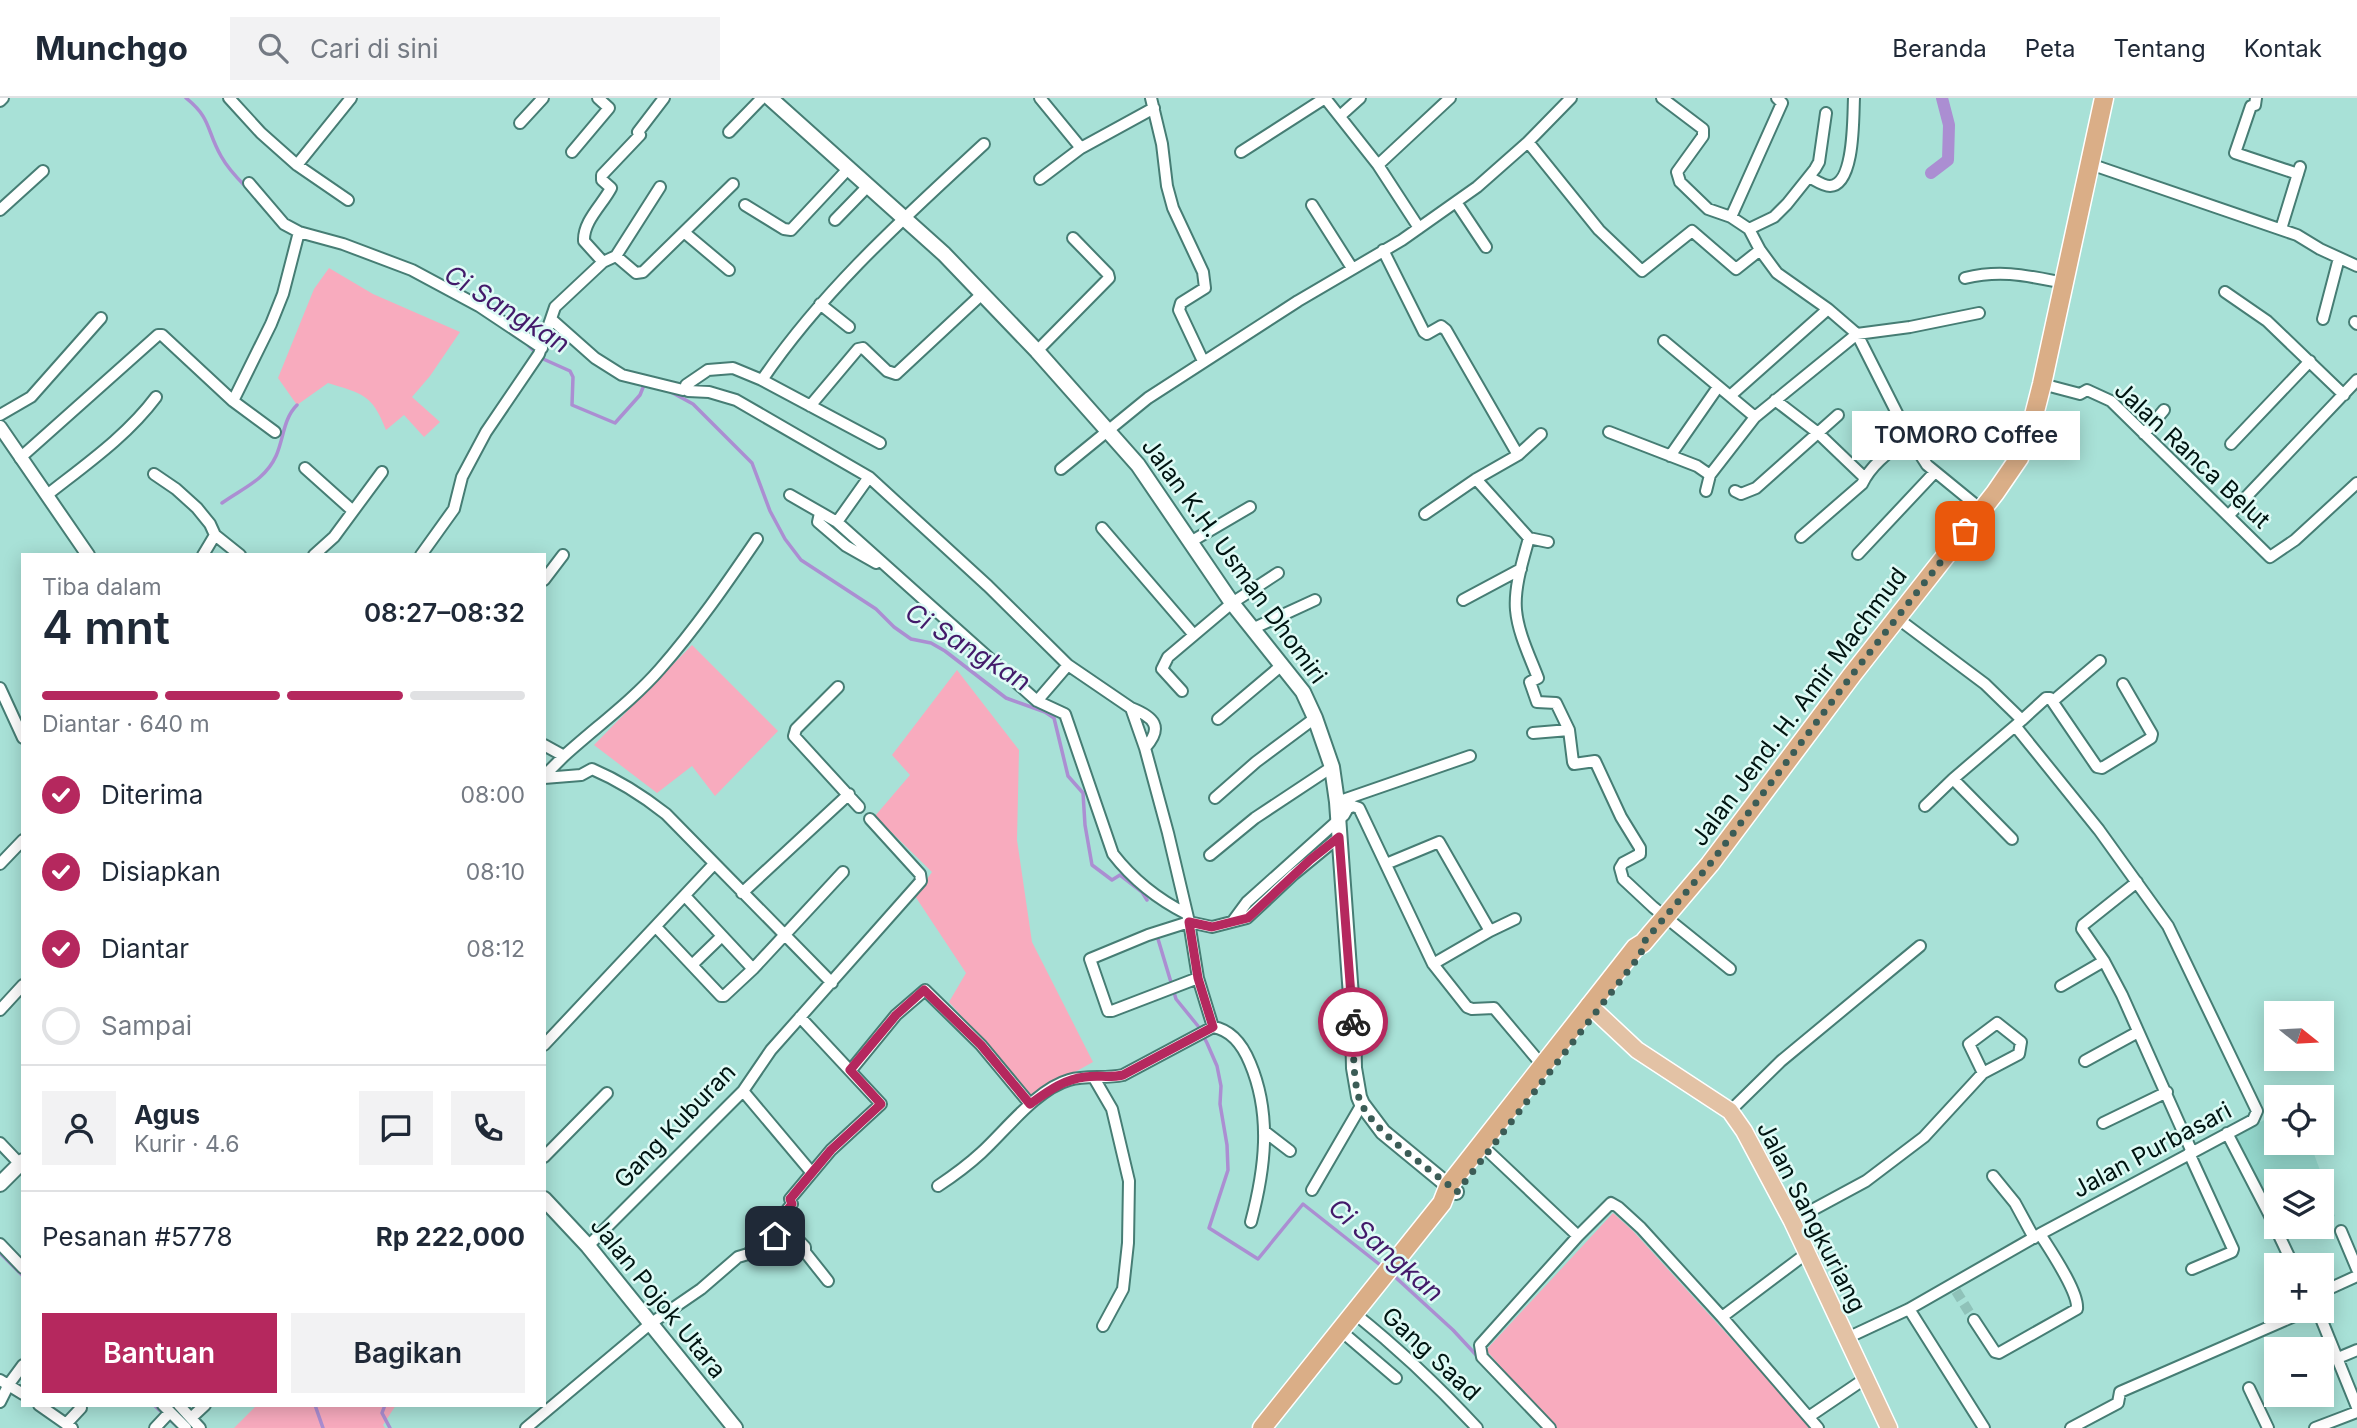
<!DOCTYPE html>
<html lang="id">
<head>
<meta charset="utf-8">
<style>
	:root { --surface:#fff; --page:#f2f2f3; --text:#1f2937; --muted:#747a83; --line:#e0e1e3; --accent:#b5285e }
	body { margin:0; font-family:Inter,sans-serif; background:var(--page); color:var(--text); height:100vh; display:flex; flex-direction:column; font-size:26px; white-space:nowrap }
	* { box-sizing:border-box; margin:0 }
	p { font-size:23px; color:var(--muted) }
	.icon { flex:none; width:38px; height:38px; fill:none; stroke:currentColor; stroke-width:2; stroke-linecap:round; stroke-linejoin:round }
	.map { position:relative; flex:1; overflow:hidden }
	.sheet { position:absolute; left:21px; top:455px; width:525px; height:854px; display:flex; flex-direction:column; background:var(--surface); border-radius:0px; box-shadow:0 4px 18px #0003 }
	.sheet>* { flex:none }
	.needle { width:46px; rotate:108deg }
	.tools { position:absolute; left:2264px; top:903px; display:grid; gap:14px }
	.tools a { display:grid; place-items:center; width:70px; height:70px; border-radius:0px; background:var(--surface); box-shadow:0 4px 18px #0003; font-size:35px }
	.pin { position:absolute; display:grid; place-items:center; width:60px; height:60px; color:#fff; margin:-30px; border-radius:14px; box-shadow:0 4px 10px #0006 }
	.courier { position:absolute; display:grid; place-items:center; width:70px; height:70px; margin:-35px; border:5px solid #b5285e; border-radius:50%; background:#fff; color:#222; box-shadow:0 2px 9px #0007 }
	.bubble { position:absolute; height:49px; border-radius:0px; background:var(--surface); box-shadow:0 4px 18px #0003; font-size:23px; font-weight:600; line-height:49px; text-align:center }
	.head em { font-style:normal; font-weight:600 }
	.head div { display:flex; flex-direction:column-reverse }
	.head { display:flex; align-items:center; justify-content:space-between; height:119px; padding:0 21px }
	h1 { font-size:46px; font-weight:600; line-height:52px }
	.bar { display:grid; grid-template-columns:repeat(4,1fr); gap:10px 7px; align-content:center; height:84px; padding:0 21px }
	.bar i { height:9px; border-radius:5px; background:var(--line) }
	.bar .selected { background:var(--accent) }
	.bar p { grid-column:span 4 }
	.line { display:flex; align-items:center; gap:18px; padding:0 21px; border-top:2px solid var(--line) }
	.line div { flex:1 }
	.round { display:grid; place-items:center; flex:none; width:74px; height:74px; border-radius:0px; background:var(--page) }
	ol { padding:0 21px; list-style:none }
	li { display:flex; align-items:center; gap:21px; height:77px }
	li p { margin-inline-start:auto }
	li .icon { padding:7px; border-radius:50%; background:var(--accent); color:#fff; stroke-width:4 }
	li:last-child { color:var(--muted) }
	li i { width:38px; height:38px; border:4px solid var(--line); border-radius:50% }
	.button { display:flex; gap:14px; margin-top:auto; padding:14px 21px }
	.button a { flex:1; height:80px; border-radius:0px; background:var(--accent); color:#fff; font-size:28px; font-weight:600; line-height:80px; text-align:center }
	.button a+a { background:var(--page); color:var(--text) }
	header { display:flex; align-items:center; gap:42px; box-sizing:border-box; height:98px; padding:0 35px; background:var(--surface); border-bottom:2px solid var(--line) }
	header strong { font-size:33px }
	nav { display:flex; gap:38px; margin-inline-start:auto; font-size:24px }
	.search { width:490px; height:63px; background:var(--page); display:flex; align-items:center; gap:18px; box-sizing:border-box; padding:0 24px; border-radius:0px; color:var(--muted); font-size:26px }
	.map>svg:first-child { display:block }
	.built { fill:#93d6cb }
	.green { fill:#f8abbe }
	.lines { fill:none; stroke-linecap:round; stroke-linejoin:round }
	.stream { stroke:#ab8ed2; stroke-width:3.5 }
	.canal { stroke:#ab8ed2; stroke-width:12 }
	.minor-tunnel { stroke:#8fc2b9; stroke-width:10; stroke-dasharray:10 5; stroke-linecap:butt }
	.minor-casing { stroke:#467d74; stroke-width:14 }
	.tertiary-casing { stroke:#467d74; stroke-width:16 }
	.secondary-casing { stroke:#467d74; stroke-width:18 }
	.primary-casing { stroke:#fff; stroke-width:19 }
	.trunk-casing { stroke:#fff; stroke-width:21 }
	.minor { stroke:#fff; stroke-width:10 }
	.tertiary { stroke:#fff; stroke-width:12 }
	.secondary { stroke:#fff; stroke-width:14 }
	.primary { stroke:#e3c2a5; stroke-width:16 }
	.trunk { stroke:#daae87; stroke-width:18 }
	.done { stroke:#3b5c56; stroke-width:7; stroke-dasharray:0 12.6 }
	.route { stroke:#b5285e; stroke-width:9 }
	.labels { text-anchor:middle; stroke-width:5; stroke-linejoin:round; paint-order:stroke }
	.street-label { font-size:24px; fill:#001411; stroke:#dffbf6 }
	.water-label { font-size:26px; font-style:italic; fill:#431a6a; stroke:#dffbf6 }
</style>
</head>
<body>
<header>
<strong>Munchgo</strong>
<div class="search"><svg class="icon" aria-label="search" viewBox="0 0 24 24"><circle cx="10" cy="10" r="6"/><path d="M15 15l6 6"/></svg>Cari di sini</div>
<nav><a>Beranda</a><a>Peta</a><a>Tentang</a><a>Kontak</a></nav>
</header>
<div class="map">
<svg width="2357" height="1330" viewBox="0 0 2357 1330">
	<rect width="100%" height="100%" fill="#a8e1d7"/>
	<!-- built -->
	<path class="built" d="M 2277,1016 L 2277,1045 L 2310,1045 L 2329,1097 L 2327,1099 L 2335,1118 L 2322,1124 L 2322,1083 L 2277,1083 L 2277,1126 L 2233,1037 Z"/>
	<!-- green -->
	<path class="green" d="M 329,170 L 373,196 L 460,234 L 430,278 L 412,299 L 440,324 L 424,339 L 404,317 L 386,332 C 372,296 363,296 328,285 L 297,307 L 278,280 L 314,191 Z
		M 692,547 L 778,633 L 715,698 L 692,668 L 657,695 L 594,647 Z
		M 957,572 L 1019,652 L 1017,742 L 1032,844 L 1093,964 L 1032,998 L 949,904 L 966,875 L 915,798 L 932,774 L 875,718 L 910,677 L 892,657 Z
		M 1613,1115 L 1633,1133 L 1797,1313 L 1809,1330 L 1555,1330 L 1486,1252 Z
		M 257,1307 L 396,1307 L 383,1327 L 385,1330 L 234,1330 Z"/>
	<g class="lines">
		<!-- stream -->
		<path class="stream" d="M 186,0 C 212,21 206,32 221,58 C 227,69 237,80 246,89
			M 528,247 L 541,260 L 570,273 L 573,279 L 572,307 L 615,325 L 640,297 L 644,287 L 647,287
			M 671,294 L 693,306 L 752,365 L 770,413 L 785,441 L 801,462 L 876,511 L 894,529 L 911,541 L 931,545 L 945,553 L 1006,600 L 1045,614 L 1054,620 L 1068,678 L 1083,695 L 1085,727 L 1092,767 L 1112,782 L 1120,777 L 1142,794 L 1147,802
			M 222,405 C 243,390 265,382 276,358 C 284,340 283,321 297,307
			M 1158,841 L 1176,901 L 1198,928 L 1207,945 L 1217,968 L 1221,988 L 1220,1006 L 1227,1047 L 1228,1072 L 1209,1130 L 1258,1161 L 1303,1106 L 1384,1170
			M 0,1155 L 23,1178
			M 1393,1177 L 1453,1232 L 1478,1259
			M 154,1307 L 179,1330
			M 315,1307 L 323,1330
			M 385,1307 L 382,1315 L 390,1330"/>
		<!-- canal -->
		<path class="canal" d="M 1931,75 L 1948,62 L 1949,27 L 1942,0"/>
		<!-- minor-tunnel -->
		<path class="minor-tunnel" d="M 1956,1193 L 1974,1222"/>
		<defs>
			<path id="minor" d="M 229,0 L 261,35 L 297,67 L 348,102
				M 1040,0 L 1081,50
				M 1151,0 L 1162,46 L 1167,88 L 1173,110 L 1203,174 L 1205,190 L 1181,205 L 1179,212 L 1203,263
				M 1325,0 L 1378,67 L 1419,130
				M 1662,0 L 1703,31 L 1703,38 L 1677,74 L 1680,84 L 1708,111 L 1731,119 L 1749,131 L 1760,152 L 1777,175 L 1828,211 L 1857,236 L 1909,339 L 1927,367 L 1982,412
				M 2256,0 L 2255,7 L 2251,8 L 2235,55 L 2298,76
				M 0,3 L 3,0
				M 1340,18 L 1360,0
				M 520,25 L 543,0
				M 729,34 L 762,0
				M 1528,44 L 1599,132 L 1642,173 L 1692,133 L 1736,171 L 1760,152
				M 572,54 L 609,10 L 598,0
				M 1241,54 L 1325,0
				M 2090,66 L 2297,137 L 2320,151 L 2357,168
				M 297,67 L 351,0
				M 1378,67 L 1450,0
				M 1809,79 C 1815,82 1823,88 1830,88 C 1855,87 1853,18 1854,0
				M 1040,81 L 1081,50 L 1154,10
				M 249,85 L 284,126 L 299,134 L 343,146 L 412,172 L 479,208 L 542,250
				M 1456,104 L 1486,149
				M 745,107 L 784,131 L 791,132 L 848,71
				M 1312,107 L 1352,170
				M 0,112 L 43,73
				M 1731,119 L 1782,5 L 1777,0
				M 835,122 L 868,88
				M 1749,131 L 1774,119 L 1787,106 L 1815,71 L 1819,64 L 1826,15
				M 2281,131 L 2300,69
				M 685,135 L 729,172
				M 1383,152 L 1424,234 L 1427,236 L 1441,228 L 1446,232 L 1518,357
				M 616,158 L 636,175 L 643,174 L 733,86
				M 603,164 L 584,143 C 583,123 603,106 611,90 L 602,82 L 602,77 L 640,37 L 638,34 L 664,0
				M 1965,180 C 2002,171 2028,178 2064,185
				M 2225,194 L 2267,223 L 2344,297
				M 820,206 L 849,229
				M 551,221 L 595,260 L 622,277 L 683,292
				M 2323,221 L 2339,160
				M 2355,224 L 2357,226
				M 1664,243 L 1755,319
				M 1037,253 L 1109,180 L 1108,176 L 1073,140
				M 762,282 C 823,192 905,119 984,46
				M 2042,286 L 2080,296 L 2087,292 L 2111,303 L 2270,459 L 2295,442 L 2357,385
				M 686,287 L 708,272 L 733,270 L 762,282 L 880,345
				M 688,293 L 709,294 L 736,302 L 869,379 L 988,488 L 1068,567 L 1131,610 L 1145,650 L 1168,735 L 1189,824 L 1198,880 L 1213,929
				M 1730,298 L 1828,211
				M 1775,302 L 1818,335 L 1865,380
				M 233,303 L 271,226 L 283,196 L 299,134
				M 810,308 L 858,251 L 863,250 L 887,273 L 896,276 L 982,196
				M 0,317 L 31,299 L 101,220
				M 1609,334 L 1697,368 L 1710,377
				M 2144,336 L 2164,312
				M 2231,346 L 2310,263
				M 1670,358 L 1718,289
				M 20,360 L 158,237 L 162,237 L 233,303 L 275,334
				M 305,370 L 353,413
				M 1061,371 L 1148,300 L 1298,203 L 1402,142 L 1477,89 L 1528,44 L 1571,0
				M 154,376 L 176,391 L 197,410 L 210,426 L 215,437 L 240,457
				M 1476,381 L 1529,440 L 1548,444
				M 1706,393 L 1710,377 L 1755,319 L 1857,236 L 1910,229 L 1979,215
				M 1735,393 L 1741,396 L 1756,390 L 1838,317
				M 47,397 C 85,367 127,338 156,299
				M 790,397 L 837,424 L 1037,603 L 1065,616 L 1113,756 C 1134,783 1157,801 1187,816
				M 820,415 L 818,424 L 846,448 L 876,465
				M 1425,416 L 1476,381 L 1518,357 L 1541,336
				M 2229,417 L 2357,282
				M 837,424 L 869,379
				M 1102,430 L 1194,537
				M 1801,439 L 1862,386 C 1872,365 1892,352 1909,339
				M 1529,440 C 1523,462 1514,489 1516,512 C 1518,535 1530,559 1538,580 L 1530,584 L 1537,604 L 1556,605 L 1569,632 L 1573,664 L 1574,666 L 1595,663 L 1621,719 L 1640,750 L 1640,756 L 1623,765 L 1620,770 L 1623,781 L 1653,809 L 1730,871
				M 1192,443 L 1250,409
				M 1858,456 L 1935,374
				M 203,457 L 215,437
				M 314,457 L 334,439 L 382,374
				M 421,457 L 454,411 L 462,379 L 486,334 L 539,256 L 555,209 L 603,164 L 616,158 L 660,89
				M 544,482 L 563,457
				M 1463,502 L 1521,471
				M 1897,520 L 1985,586 L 2022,622 L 1953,681 L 1925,708
				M 1252,531 L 1315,502
				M 838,589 L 796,631 L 794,638 L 859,709
				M 0,590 L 23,640
				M 1182,593 L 1162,571 L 1168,559 L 1232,505 L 1278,475
				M 1037,603 L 1068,567
				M 2053,603 L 2100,563
				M 1131,610 C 1154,619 1164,629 1145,650
				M 1218,621 L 1282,567
				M 2022,622 L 2046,600 L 2050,600 L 2097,669 L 2102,670 L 2151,640 L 2152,636 L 2123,586
				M 1533,635 L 1569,632
				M 544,647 L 564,658 C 596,629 632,603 660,571 C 696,530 727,485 757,441
				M 544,678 L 564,658
				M 544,680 L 581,677 L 592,671 C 620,683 642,697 666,716 L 832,885
				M 1953,681 L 2012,741
				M 1215,700 L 1256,664 L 1315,620
				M 1337,704 L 1470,658
				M 1210,757 L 1255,720 L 1332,669
				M 0,766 L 23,742
				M 1386,766 L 1439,744 L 1490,833 L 1433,866
				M 2137,784 L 2083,827 L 2082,831 L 2104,863 L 2122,897 L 2192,1054
				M 742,795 L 849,696
				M 685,798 L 753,871
				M 1233,823 L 1247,804 L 1344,717 L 1348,710 L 1353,708 L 1359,710 L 1433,866 L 1467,909 L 1472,911 L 1494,910 L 1542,967
				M 656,829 L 721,898 L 724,898 L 753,871 L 843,774
				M 1490,833 L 1515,821
				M 693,866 L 722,838
				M 1198,880 L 1112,913 L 1108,913 L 1090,861 L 1148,837 L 1189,824 L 1212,829 L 1247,820 L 1294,776 L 1339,739
				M 2061,888 L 2104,863
				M 0,912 L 23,887
				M 544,947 L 714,766
				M 2085,963 L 2138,934
				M 851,972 L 896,917 L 925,892 L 981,947 L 1030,1006
				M 1094,980 L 1112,1011 L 1129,1083 L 1128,1145 L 1123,1191 L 1103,1228
				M 743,993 L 812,1075
				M 1730,1013 L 1781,963 L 1920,848
				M 2103,1025 L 2167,994
				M 1264,1033 L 1290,1053
				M 2227,1035 L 2269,1116 L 2293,1167
				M 0,1045 L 20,1066
				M 1489,1054 L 1578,1138
				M 2189,1055 L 2233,1151 L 2232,1154 L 2192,1171
				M 544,1059 L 607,995
				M 1993,1078 L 2015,1105 L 2034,1140
				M 938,1088 C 953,1078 968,1067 981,1055 C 1006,1032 1037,991 1069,982 C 1087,977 1105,981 1123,977 L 1213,929 C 1232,932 1243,948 1250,965 C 1272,1017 1265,1071 1251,1124
				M 1312,1092 L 1362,1006
				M 1792,1123 L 1866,1083 L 1924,1039 L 1983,975 L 2019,956 L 2021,944 L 1997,925 L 1969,946 L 1983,975
				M 785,1128 L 805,1149 L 805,1154 L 828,1183
				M 2341,1133 L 2357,1171
				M 0,1146 L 23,1170
				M 588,1148 L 743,993 L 771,952 L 921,783 L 920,776 L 870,721
				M 2322,1194 L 2357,1178
				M 1909,1211 L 1984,1330
				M 2318,1213 L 2357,1309
				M 1354,1215 C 1398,1250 1439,1289 1477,1330
				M 1722,1219 L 1807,1155
				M 1974,1222 L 1995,1254 L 1999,1255 L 2077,1211 C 2079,1194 2050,1152 2040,1136
				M 1340,1232 L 1396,1280
				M 1847,1240 L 1909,1211 L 2040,1136 L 2253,1022 L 2257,1013 L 2168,828 L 2099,732 L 2016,629
				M 2338,1260 L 2357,1252
				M 0,1282 L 23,1296
				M 2249,1290 L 2268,1330
				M 0,1304 L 9,1286 L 23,1267
				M 39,1307 L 72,1330
				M 163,1307 L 186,1330
				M 179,1307 L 200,1330
				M 1810,1318 L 1866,1280
				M 191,1320 L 205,1307
				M 66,1326 L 81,1310
				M 155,1330 L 170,1314
				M 526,1330 L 650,1226 L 701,1191 L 738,1159 L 748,1156 L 759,1144 L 764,1149 L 785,1128 L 779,1122 L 792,1106 L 790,1101 L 831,1052 L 881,1006 L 800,919
				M 1550,1330 L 1482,1259 L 1480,1247 L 1578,1138 L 1611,1105 L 1618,1109 L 1641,1130 L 1722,1219 L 1818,1330
				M 2071,1330 L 2118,1305 L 2120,1294 L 2306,1213
				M 2315,1330 L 2357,1314"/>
			<path id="tertiary" d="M 0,329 L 88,457"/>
			<path id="secondary" d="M 770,0 L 944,156 L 1037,253 L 1138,367 L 1232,505 L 1303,594 L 1315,620 L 1332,669 L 1337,704 L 1353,926 L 1354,970 L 1359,999 L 1362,1006 L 1383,1034 L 1456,1094
				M 0,1086 L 23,1063
				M 544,1101 L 588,1148 L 735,1330"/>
			<path id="primary" d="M 1589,907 L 1637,952 L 1730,1013 L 1744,1033 L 1792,1123 L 1889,1330"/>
			<path id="trunk" d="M 1262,1330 L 1442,1105 L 1449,1087 L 1635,850 L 1643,845 L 1710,766 L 1852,577 L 1995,395 L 2019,360 L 2032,325 L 2042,286 L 2104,0"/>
		</defs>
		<!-- minor casing -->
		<use href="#minor" class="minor-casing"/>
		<!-- tertiary casing -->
		<use href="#tertiary" class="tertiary-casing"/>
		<!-- secondary casing -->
		<use href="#secondary" class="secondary-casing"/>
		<!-- primary casing -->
		<use href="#primary" class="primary-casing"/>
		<!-- trunk casing -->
		<use href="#trunk" class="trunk-casing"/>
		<!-- minor -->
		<use href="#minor" class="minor"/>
		<!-- tertiary -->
		<use href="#tertiary" class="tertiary"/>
		<!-- secondary -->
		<use href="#secondary" class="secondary"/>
		<!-- primary -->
		<use href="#primary" class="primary"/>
		<!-- trunk -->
		<use href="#trunk" class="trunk"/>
	</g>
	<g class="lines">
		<!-- done -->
		<path class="done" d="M 1353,924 C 1354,948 1352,976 1359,1000 C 1370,1033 1430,1070 1457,1094 L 1641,856 L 1643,845 L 1710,766 L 1852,577 L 1965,433"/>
		<!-- route -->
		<path class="route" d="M 775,1138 L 785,1128 L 779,1122 L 792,1106 L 790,1101 L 831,1052 L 881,1006 L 850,972 L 896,917 L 924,892 L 981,947 L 1030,1006 C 1047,994 1064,981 1085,979 C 1097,977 1110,980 1123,977 L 1213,929 L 1198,880 L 1189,824 L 1212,829 L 1248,820 L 1310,762 L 1339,739 L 1353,924"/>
	</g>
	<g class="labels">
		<!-- street labels -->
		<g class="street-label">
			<text transform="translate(2192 357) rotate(43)" y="8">Jalan Ranca Belut</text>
			<text transform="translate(1234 463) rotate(54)" y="8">Jalan K.H. Usman Dhomiri</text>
			<text transform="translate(1799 609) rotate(-53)" y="8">Jalan Jend. H. Amir Machmud</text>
			<text transform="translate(675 1028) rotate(-46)" y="8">Gang Kuburan</text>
			<text transform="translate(2152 1052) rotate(-28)" y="8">Jalan Purbasari</text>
			<text transform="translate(1811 1119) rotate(63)" y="8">Jalan Sangkuriang</text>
			<text transform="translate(658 1200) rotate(51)" y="8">Jalan Pojok Utara</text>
			<text transform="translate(1431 1256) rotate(43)" y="8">Gang Saad</text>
		</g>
		<!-- water labels -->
		<g class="water-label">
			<text transform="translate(507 211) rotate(32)" y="9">Ci Sangkan</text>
			<text transform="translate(968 549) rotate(32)" y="9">Ci Sangkan</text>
			<text transform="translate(1386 1152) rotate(41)" y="9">Ci Sangkan</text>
		</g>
	</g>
</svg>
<div class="tools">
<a><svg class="needle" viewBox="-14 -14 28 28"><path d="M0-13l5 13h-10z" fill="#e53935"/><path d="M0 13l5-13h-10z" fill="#747a83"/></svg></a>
<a><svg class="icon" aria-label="locate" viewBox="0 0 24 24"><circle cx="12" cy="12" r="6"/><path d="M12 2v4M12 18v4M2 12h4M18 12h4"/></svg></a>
<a><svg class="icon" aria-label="layers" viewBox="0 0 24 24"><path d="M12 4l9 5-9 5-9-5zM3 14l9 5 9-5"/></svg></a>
<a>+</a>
<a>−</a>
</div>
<div class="pin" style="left:1965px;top:433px;background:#ea580c"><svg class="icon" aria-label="bag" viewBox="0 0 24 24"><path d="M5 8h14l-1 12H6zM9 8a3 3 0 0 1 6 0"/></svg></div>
<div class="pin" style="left:775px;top:1138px;background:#1f2937"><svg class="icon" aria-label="home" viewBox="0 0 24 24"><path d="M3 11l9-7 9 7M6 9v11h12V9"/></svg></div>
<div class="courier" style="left:1353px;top:924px"><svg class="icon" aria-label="bike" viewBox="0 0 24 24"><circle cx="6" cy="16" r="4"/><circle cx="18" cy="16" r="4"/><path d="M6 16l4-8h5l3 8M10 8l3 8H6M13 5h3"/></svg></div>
<div class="bubble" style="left:1852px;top:313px;width:228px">TOMORO Coffee</div>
<section class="sheet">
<div class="head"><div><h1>4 mnt</h1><p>Tiba dalam</p></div><em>08:27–08:32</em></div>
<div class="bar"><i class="selected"></i><i class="selected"></i><i class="selected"></i><i></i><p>Diantar · 640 m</p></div>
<ol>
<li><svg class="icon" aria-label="check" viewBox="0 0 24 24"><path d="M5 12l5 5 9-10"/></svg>Diterima<p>08:00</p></li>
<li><svg class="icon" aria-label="check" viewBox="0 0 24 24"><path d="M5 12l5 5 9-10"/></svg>Disiapkan<p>08:10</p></li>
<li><svg class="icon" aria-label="check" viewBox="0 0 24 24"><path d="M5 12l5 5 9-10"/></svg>Diantar<p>08:12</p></li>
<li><i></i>Sampai</li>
</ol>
<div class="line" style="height:126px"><a class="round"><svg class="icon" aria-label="person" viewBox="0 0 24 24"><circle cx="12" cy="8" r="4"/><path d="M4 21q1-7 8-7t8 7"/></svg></a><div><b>Agus</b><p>Kurir · 4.6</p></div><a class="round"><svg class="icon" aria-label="chat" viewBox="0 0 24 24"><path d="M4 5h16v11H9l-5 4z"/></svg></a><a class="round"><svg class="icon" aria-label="phone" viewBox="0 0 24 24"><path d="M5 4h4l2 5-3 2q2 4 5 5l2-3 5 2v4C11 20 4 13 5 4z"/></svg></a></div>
<div class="line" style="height:91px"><div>Pesanan #5778</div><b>Rp 222,000</b></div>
<div class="button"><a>Bantuan</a><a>Bagikan</a></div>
</section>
</div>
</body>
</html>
